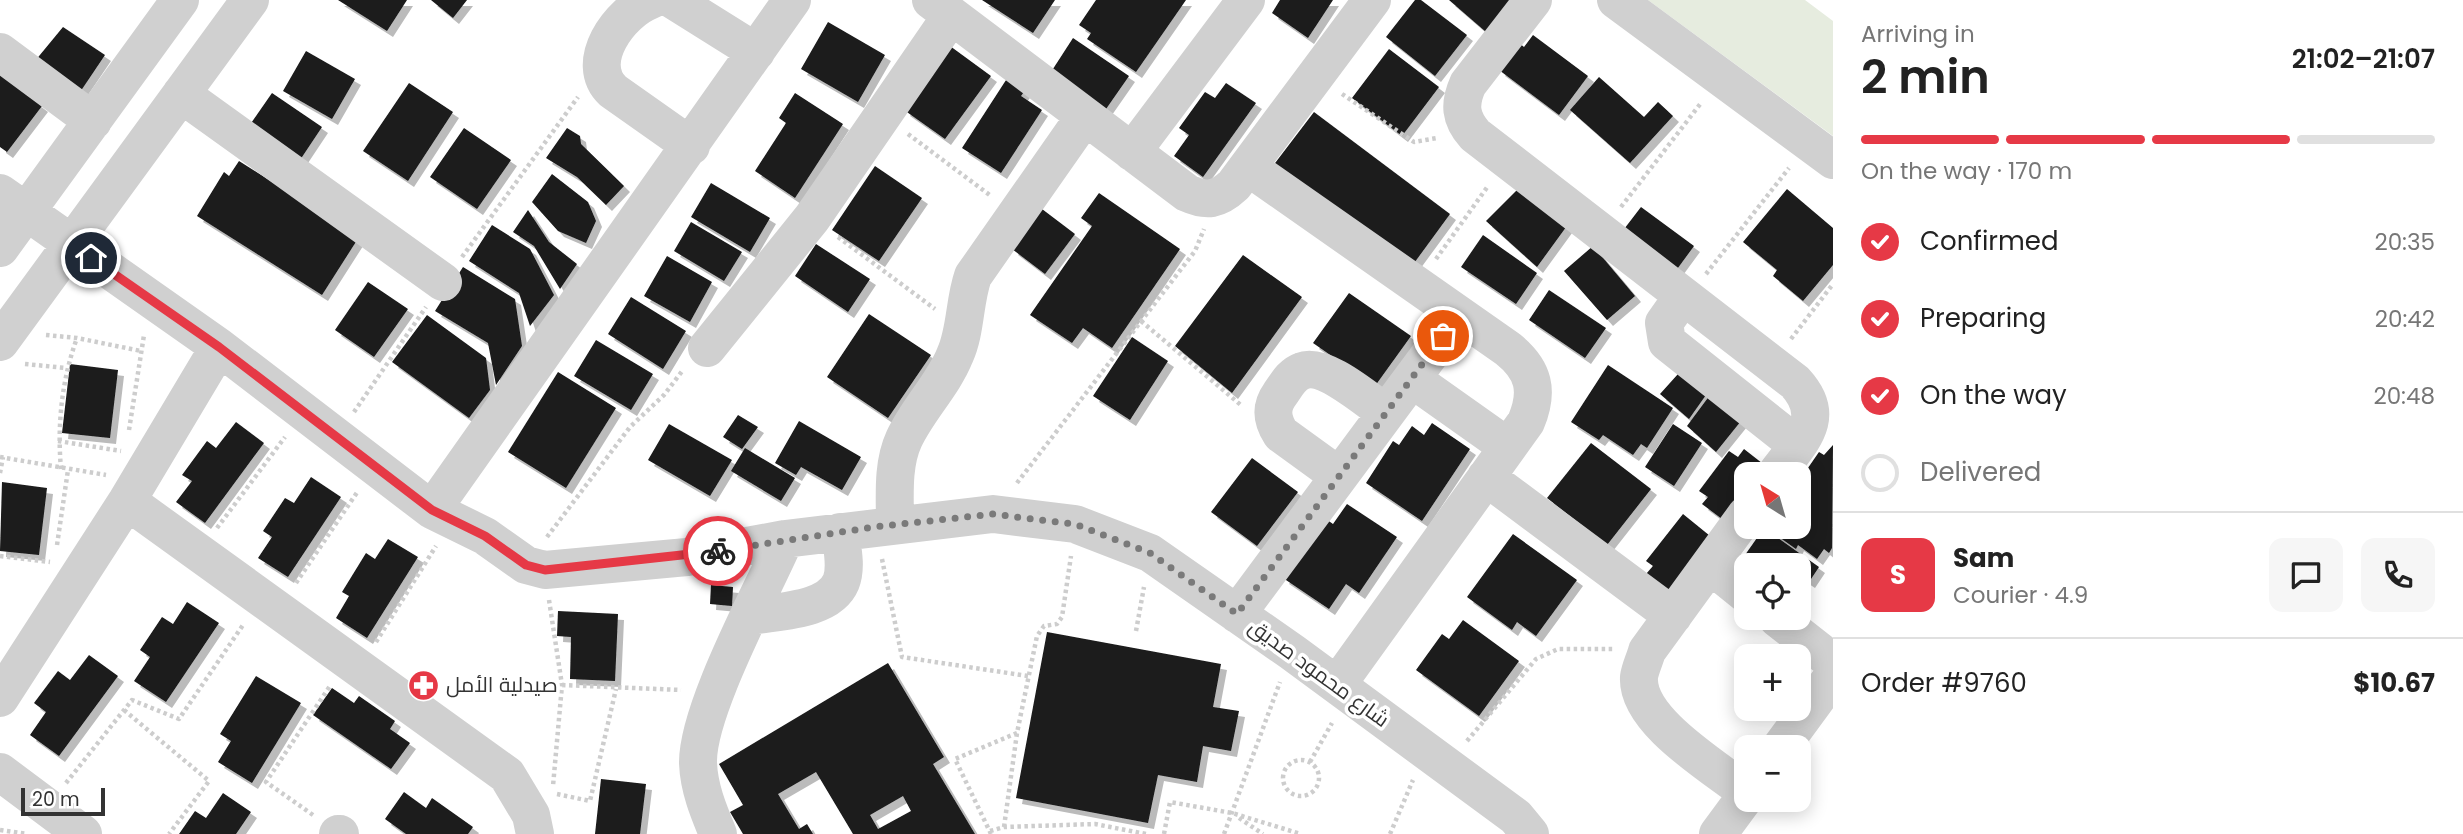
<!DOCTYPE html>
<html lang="en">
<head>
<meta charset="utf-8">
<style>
	:root { --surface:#fff; --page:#f6f6f6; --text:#222; --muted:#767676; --line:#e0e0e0; --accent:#e63946 }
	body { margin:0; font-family:Poppins,Cairo,sans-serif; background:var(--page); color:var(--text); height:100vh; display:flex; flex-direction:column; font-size:26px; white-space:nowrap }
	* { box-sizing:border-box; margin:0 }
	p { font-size:23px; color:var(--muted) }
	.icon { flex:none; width:38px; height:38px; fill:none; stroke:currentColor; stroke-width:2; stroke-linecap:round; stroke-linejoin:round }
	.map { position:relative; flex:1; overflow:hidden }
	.drawer { display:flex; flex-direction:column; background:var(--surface); width:630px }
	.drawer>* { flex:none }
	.needle { width:46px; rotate:323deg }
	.controls { position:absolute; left:1734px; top:462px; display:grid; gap:14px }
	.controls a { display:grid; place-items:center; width:77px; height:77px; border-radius:14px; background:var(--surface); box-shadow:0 4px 18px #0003; font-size:35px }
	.scale { position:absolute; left:21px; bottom:18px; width:84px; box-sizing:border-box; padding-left:7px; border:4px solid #333; border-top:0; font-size:19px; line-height:24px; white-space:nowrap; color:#333; -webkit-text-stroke:5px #fff; paint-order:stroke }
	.pin { position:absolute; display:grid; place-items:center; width:60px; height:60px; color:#fff; margin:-30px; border:4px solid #fff; border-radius:50%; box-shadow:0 2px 7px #0007 }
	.courier { position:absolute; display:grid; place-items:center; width:70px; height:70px; margin:-35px; border:5px solid #e63946; border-radius:50%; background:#fff; color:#222; box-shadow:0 2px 9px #0007 }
	.headline em { font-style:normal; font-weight:600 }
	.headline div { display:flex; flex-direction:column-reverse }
	.headline { display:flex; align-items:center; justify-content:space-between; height:119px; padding:0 28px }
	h1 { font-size:46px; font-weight:600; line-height:52px }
	.bar { display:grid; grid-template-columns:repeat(4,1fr); gap:10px 7px; align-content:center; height:84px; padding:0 28px }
	.bar i { height:9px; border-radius:5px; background:var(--line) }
	.bar .active { background:var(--accent) }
	.bar p { grid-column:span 4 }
	.line { display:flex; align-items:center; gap:18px; padding:0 28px; border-top:2px solid var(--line) }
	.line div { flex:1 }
	.round { display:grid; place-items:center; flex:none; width:74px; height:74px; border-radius:14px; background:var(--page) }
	ol { padding:0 28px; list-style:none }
	li { display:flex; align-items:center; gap:21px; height:77px }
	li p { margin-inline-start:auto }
	li .icon { padding:7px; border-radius:50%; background:var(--accent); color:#fff; stroke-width:4 }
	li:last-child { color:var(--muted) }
	li i { width:38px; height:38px; border:4px solid var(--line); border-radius:50% }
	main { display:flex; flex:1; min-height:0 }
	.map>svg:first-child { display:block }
	.green { fill:#e6ecdf }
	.building { fill:#1a1a1a; fill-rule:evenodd; filter:url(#shadow) }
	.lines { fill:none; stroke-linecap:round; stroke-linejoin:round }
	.path { stroke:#cdcdcd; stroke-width:4.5; stroke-dasharray:3.5 3.5; stroke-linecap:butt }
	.minor { stroke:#d0d0d0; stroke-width:38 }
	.done { stroke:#7a7a7a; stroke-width:7; stroke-dasharray:0 12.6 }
	.route { stroke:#e63946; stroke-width:9 }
	.labels { text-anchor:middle; stroke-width:7; stroke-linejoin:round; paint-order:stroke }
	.street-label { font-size:21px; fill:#333; stroke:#fff }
	.poi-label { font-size:21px; fill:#333; stroke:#fff; text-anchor:start }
</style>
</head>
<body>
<main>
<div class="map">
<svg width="1833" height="834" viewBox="0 0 1833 834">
	<defs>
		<filter id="shadow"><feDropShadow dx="6" dy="6" stdDeviation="0" flood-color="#0004"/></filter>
	</defs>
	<rect width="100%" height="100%" fill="#fff"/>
	<!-- green -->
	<path class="green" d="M 1648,0 L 1805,0 L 1833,21 L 1833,136 Z"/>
	<!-- building -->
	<path class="building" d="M 338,0 L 407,0 L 387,31 Z
		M 431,0 L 467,0 L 453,18 Z
		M 982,0 L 1055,0 L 1033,33 Z
		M 1096,0 L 1186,0 L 1136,72 L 1087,39 L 1091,33 L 1079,25 Z
		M 1280,0 L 1333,0 L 1308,38 L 1272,13 Z
		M 1415,0 L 1421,0 L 1467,35 L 1435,76 L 1386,37 Z
		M 1449,0 L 1513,0 L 1486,32 Z
		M 828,22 L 885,55 L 858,102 L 801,69 Z
		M 63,27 L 105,55 L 74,101 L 30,67 Z
		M 1533,35 L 1588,76 L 1559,115 L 1499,70 L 1519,43 L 1524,47 Z
		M 1073,38 L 1129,76 L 1106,109 L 1051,72 Z
		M 950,46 L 991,76 L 945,139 L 904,110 Z
		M 1389,49 L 1439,87 L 1402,136 L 1352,98 Z
		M 306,51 L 355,79 L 332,119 L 283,91 Z
		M 0,74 L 42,106 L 7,152 L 0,147 Z
		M 1008,77 L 1026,89 L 1021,96 L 1042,110 L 1001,173 L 962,148 Z
		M 1599,77 L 1644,117 L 1658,102 L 1673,116 L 1630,163 L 1570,110 Z
		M 409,83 L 453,112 L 408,181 L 363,151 Z
		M 1226,83 L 1256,103 L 1203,177 L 1174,156 L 1189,135 L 1179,128 L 1205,92 L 1215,98 Z
		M 272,93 L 322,127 L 298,163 L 247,129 Z
		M 795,93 L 843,124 L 795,198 L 755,171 L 786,123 L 779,118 Z
		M 1314,112 L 1450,214 L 1409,270 L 1269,171 Z
		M 464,128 L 511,160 L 477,209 L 430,177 Z
		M 567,128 L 580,136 L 581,144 L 624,186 L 606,205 L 577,177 L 546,158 Z
		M 239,161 L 359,237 L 322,295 L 197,216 L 224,172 L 229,176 Z
		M 875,166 L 922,198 L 879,261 L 832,230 Z
		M 552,174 L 588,202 L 596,221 L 586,243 L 558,231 L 532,202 Z
		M 711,183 L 770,218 L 750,252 L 691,217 Z
		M 1519,188 L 1569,223 L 1537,267 L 1486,221 Z
		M 1787,189 L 1833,228 L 1833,265 L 1803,301 L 1773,276 L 1777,270 L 1743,242 Z
		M 1099,193 L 1180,249 L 1112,348 L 1083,328 L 1072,343 L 1030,315 L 1092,226 L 1081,218 Z
		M 1641,207 L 1694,246 L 1672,276 L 1618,237 Z
		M 1042,209 L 1075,234 L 1045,274 L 1012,249 Z
		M 528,210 L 549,242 L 577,264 L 560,289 L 534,246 L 513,232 Z
		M 691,222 L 742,252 L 724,281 L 674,251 Z
		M 492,225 L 530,249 L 554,295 L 530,326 L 519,293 L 469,261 Z
		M 1483,235 L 1537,273 L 1516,304 L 1461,267 Z
		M 816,244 L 870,279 L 848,312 L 795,276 Z
		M 1593,246 L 1635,296 L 1607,320 L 1564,271 Z
		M 1243,255 L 1302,297 L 1232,393 L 1175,346 Z
		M 667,256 L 712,282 L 690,322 L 644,296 Z
		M 463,267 L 515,299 L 522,346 L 496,385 L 488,343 L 435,311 Z
		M 368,282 L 408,309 L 374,357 L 335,330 Z
		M 1549,290 L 1606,328 L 1585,358 L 1529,320 Z
		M 1349,293 L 1411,336 L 1375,386 L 1313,343 Z
		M 631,297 L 686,331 L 663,369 L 608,334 Z
		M 869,314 L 931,355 L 888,418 L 827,377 Z
		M 427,315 L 486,358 L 490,390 L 469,418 L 392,362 Z
		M 1132,337 L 1168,361 L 1130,420 L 1093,396 Z
		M 596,340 L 653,374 L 631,410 L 574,376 Z
		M 70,364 L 118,370 L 110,438 L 62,433 Z
		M 1608,365 L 1673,408 L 1647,448 L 1641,444 L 1633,455 L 1603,435 L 1599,440 L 1571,422 Z
		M 558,372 L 616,408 L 566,488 L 508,452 Z
		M 1678,374 L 1713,385 L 1689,419 L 1660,394 Z
		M 1713,391 L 1745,416 L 1716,452 L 1687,426 Z
		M 738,415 L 758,427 L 742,449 L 723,437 Z
		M 799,421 L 861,457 L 842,490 L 801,467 L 796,475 L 775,463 Z
		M 236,422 L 264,443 L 205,523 L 176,502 L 192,481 L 182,475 L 207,441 L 216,448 Z
		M 1432,423 L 1470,449 L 1422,521 L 1366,483 L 1393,441 L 1399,445 L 1412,426 L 1424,435 Z
		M 669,424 L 732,460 L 710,496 L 648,460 Z
		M 1673,424 L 1702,443 L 1674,486 L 1645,467 Z
		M 1591,443 L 1651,489 L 1607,545 L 1547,498 Z
		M 1833,445 L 1832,548 L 1829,553 L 1824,549 L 1817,559 L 1798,545 L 1796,549 L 1765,527 L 1799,527 L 1799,489 L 1805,480 L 1801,478 L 1819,452 L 1824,455 Z
		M 745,448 L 795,478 L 781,501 L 731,471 Z
		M 1744,449 L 1767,467 L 1762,474 L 1746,474 L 1746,495 L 1726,522 L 1702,504 L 1708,497 L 1699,491 L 1729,451 L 1738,457 Z
		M 1252,458 L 1298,492 L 1257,546 L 1211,512 Z
		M 311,477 L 341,497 L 288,577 L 258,558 L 272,537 L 263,531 L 285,498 L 294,503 Z
		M 2,482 L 47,488 L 39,555 L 0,551 Z
		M 1347,504 L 1397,537 L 1359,593 L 1346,584 L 1329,609 L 1283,578 L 1323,517 L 1333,524 Z
		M 1683,514 L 1715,540 L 1672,595 L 1646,574 L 1653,566 L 1646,561 Z
		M 1764,528 L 1819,567 L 1809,582 L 1803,578 L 1799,584 L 1799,565 L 1746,565 L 1746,581 L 1733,572 Z
		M 1513,534 L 1577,580 L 1536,636 L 1517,622 L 1512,630 L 1467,597 Z
		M 388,539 L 418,557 L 367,638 L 336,618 L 349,596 L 342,592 L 366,553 L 375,559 Z
		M 711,585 L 733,587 L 732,606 L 710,604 Z
		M 187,602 L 219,623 L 166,702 L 134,681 L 150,657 L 140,650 L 162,617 L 173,624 Z
		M 558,611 L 618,614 L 615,681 L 570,679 L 571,637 L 557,636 Z
		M 1463,620 L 1519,661 L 1479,716 L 1416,670 L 1442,634 L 1449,639 Z
		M 1047,632 L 1221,664 L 1213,707 L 1239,711 L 1231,751 L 1203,746 L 1197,782 L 1158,775 L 1148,823 L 1016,798 Z
		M 89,655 L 118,676 L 59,756 L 30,735 L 46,712 L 34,703 L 58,671 L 70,680 Z
		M 888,663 L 944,757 L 933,764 L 975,834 L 853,834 L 816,772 L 778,794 L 799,829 L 807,824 L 813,834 L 743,834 L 730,812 L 743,805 L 719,764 ZM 903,796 L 911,811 L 878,829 L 870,815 Z
		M 256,676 L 301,703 L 252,783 L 218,762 L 231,741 L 220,734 Z
		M 332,688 L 354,703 L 359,696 L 395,721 L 390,729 L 410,743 L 391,769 L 313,715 Z
		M 601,779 L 646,784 L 640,834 L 595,834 Z
		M 404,792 L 426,808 L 432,798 L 473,827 L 468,834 L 406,834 L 385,819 Z
		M 223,793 L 251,812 L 236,834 L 179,834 L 195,811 L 206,818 Z"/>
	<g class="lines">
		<!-- path -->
		<path class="path" d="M 1342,94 L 1414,142 L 1437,138
			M 908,134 L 991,196
			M 1621,207 L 1701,103
			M 838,237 L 935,309
			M 462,257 L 578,97
			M 1436,259 L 1488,186
			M 1706,274 L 1789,168
			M 1141,321 L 1242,406
			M 46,335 L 77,338 L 141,351
			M 1791,339 L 1833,284
			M 25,364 L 66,368
			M 354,412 L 426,307
			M 129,430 L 144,335
			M 58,441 L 121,451
			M 0,457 L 106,475
			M 61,469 C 57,424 62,379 77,338
			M 0,473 L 3,457
			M 1017,483 L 1195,251 L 1204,229
			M 217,528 L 285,437
			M 547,537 L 630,427 L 664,395 L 683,370
			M 57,545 L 68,470
			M 0,556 L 50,562
			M 882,559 L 902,657 L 1028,676
			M 296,583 L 358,491
			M 549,600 L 562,685 L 553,786
			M 1136,631 L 1144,587
			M 376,642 L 436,546
			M 562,685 L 681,690
			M 124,710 L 209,781 L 169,834
			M 1467,741 L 1536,659 L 1558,649 L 1614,649
			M1283 778a18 18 0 1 1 36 0a18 18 0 1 1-36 0Z
			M 1310,762 L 1332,723
			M 66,783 L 132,700 L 179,719 L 243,625
			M 557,794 L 590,801 L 616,689
			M 313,815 L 266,782 L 330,686
			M 1239,818 L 1263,834
			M 1004,827 L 1017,733 L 1037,636 L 1044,626 L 1057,624 L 1062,617 L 1071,556
			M 0,830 L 27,834
			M 990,831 L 1004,827 L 1095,824 L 1146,834
			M 991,834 L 955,759 L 1017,733
			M 1164,834 L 1170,802 L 1232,813 L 1301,834
			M 1224,834 L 1280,682
			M 1390,834 L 1413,780"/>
		<!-- minor -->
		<path class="minor" d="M 651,0 C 619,12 583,63 613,91 L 691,146
			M 673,0 L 756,52
			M 931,0 L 1187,193 C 1207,202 1218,200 1234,185 L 1372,0
			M 1533,0 L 1468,84 C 1459,104 1460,118 1475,135 L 1795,382 C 1829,419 1799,442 1776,474
			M 1616,0 L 1833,160
			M 0,52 L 93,121
			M 181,94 L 443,282
			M 1132,152 L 1246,0
			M 1248,167 L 1508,349 C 1534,370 1539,391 1526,422 L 1337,685
			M 0,193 L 219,347 L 432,510 L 485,536 L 526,565 L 545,570 L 687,557 L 785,539 L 993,514 L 1075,524 L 1150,553 L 1292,652 L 1516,817 L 1530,834
			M 0,248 L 180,0
			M 1683,296 L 1664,323 L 1667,342 L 1797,445
			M 0,342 L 250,0
			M 707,348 L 812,218 L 951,16
			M 1412,379 L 1508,447
			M 1339,476 L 1281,434 C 1272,420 1270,408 1280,394 C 1286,386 1291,375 1302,371 C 1324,362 1367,400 1386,413
			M 1486,477 L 1673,616
			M 127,501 L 507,775 L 531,815 L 535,834
			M 432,510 L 792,0
			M 1746,515 L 1647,651 C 1645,659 1640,669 1639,677 C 1636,721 1715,767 1746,792
			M 895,525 C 895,497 892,465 904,439 C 918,409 943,385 955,355 C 966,331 964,302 973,276 L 1085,116
			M 1710,565 L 1746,594
			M 1237,614 L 1459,315
			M 751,616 C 778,611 829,611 841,582 C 847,567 842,547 840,532
			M 1777,618 L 1833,662
			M 0,698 L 127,501 L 219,347
			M 1781,747 L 1833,676
			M 0,772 L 83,834
			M 338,834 L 340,834
			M 718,834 C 708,810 699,788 698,763 C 697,710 762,592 785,539
			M 1718,834 L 1746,796"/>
	</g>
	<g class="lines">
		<!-- done -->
		<path class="done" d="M 718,551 L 874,527 L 993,514 L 1048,521 L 1075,524 L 1150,553 L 1237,614 L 1443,336"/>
		<!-- route -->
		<path class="route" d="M 91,258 L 219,347 L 432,510 L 485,536 L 526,565 L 545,570 L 718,551"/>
	</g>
	<!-- icons -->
	<defs>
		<symbol id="pharmacy-disc" viewBox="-11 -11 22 22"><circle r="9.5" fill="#e63946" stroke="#fff"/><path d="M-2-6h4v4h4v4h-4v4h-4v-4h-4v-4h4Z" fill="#fff"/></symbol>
	</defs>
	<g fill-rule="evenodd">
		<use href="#pharmacy-disc" x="406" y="668" width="35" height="35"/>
	</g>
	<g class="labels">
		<!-- street labels -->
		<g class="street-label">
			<text transform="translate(1319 673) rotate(36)" y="7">شارع محمود صديق</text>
		</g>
		<!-- poi labels -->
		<g class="poi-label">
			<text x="446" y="692">صيدلية الأمل</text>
		</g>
	</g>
</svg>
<div class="controls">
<a><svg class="needle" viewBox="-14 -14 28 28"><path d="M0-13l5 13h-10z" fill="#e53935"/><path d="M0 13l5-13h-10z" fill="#767676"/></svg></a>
<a><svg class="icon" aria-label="locate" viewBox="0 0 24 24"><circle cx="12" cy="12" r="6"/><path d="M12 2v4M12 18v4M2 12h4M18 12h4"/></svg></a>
<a>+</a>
<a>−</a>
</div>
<div class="scale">20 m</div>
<div class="pin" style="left:1443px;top:336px;background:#ea580c"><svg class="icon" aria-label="bag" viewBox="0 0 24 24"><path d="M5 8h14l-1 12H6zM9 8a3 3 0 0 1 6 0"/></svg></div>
<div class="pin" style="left:91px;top:258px;background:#1f2937"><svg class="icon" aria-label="home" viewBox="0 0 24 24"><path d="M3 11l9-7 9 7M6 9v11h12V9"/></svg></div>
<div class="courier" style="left:718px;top:551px"><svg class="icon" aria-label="bike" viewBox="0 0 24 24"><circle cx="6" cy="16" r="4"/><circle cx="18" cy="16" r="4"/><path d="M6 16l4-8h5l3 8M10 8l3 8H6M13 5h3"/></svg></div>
</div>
<section class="drawer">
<div class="headline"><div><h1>2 min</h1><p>Arriving in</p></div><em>21:02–21:07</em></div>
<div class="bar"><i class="active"></i><i class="active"></i><i class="active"></i><i></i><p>On the way · 170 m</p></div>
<ol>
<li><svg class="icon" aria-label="check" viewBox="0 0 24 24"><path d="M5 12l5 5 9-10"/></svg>Confirmed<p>20:35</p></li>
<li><svg class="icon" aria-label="check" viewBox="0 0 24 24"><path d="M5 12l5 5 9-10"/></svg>Preparing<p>20:42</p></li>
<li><svg class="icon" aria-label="check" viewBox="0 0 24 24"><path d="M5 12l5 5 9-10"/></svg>On the way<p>20:48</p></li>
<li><i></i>Delivered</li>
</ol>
<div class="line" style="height:126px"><b class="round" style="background:var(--accent);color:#fff">S</b><div><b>Sam</b><p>Courier · 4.9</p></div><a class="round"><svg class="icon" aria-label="chat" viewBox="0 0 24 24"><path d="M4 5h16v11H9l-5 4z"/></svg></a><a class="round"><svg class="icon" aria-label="phone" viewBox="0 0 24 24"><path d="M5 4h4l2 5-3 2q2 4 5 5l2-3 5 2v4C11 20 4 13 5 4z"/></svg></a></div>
<div class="line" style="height:91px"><div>Order #9760</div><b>$10.67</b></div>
</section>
</main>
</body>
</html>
